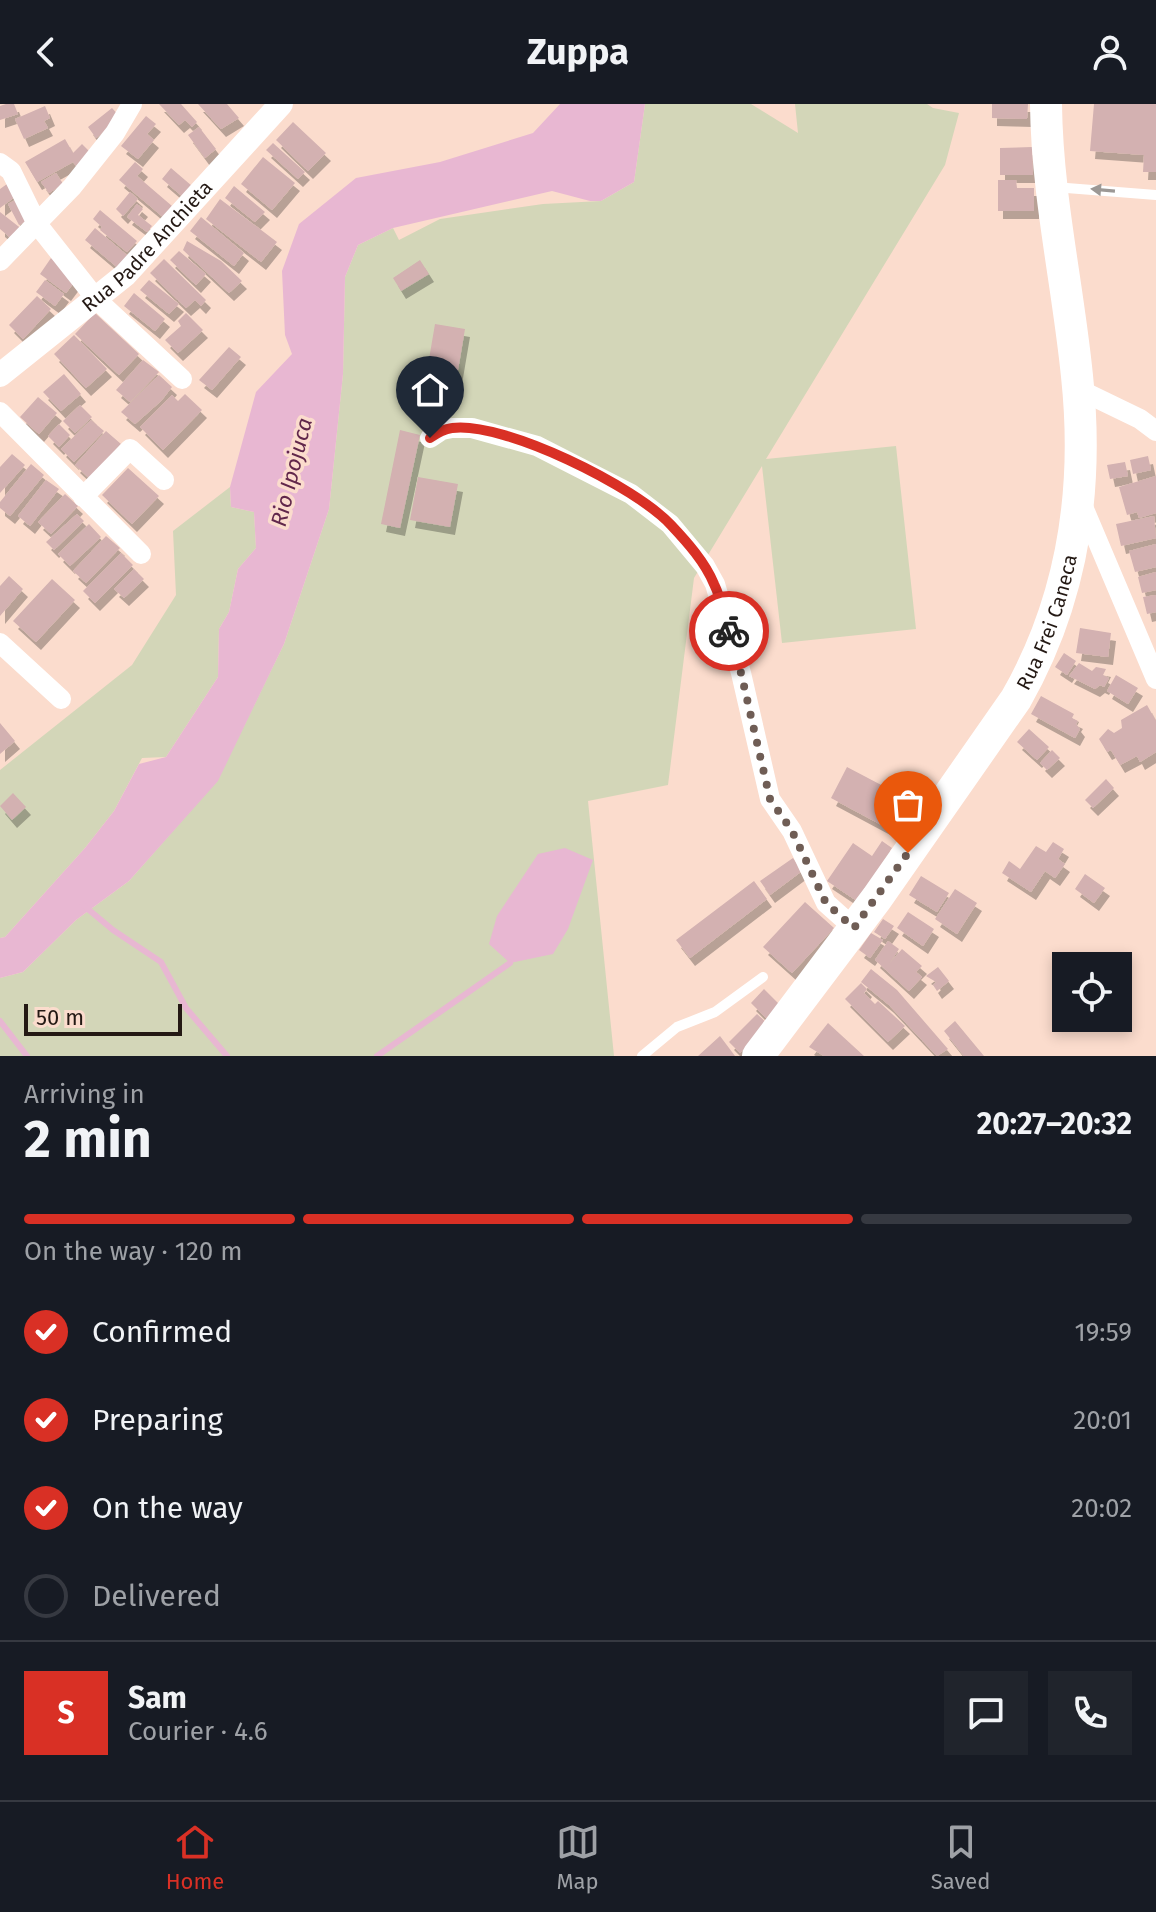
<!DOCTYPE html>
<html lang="en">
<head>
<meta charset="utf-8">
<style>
	:root { --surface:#171b24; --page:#20242c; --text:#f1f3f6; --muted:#9ea1a6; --line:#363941; --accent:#d93025 }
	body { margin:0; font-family:"Fira Sans",sans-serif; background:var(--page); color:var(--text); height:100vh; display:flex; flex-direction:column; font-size:30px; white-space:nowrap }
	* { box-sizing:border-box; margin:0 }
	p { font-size:26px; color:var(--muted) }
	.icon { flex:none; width:44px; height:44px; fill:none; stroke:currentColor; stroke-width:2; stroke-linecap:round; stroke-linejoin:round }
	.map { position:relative; height:952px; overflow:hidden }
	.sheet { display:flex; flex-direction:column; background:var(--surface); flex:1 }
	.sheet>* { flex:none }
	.controls { position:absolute; left:1052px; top:848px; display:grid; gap:16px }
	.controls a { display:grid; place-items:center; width:80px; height:80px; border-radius:0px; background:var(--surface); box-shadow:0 4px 12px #0003; font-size:40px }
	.scale { position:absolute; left:24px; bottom:20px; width:158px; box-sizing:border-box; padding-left:8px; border:4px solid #241914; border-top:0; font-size:22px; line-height:28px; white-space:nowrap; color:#241914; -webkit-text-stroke:6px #fbdccd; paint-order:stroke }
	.pin { position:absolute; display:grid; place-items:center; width:68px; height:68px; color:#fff; margin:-82px -34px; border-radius:50% 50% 50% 0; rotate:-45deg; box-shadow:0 0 8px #0007 }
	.pin .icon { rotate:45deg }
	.courier { position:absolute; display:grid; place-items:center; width:80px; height:80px; margin:-40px; border:6px solid #d93025; border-radius:50%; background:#fff; color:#222; box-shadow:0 2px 10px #0007 }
	.head em { font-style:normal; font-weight:700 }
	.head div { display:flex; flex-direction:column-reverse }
	.head { display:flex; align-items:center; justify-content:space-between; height:136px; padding:0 24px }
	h1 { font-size:52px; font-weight:700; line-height:60px }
	.bar { display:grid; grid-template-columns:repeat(4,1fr); gap:12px 8px; align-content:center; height:96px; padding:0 24px }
	.bar i { height:10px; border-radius:6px; background:var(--line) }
	.bar .selected { background:var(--accent) }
	.bar p { grid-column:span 4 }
	.line { display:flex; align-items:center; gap:20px; padding:0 24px; border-top:2px solid var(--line) }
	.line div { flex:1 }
	.round { display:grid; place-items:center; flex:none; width:84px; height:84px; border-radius:0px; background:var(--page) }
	ol { padding:0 24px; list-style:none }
	li { display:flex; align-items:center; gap:24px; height:88px }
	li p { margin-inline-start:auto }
	li .icon { padding:8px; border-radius:50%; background:var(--accent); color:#fff; stroke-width:4 }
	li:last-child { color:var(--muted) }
	li i { width:44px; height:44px; border:4px solid var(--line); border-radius:50% }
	header { display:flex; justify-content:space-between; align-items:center; height:104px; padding:0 24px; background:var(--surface); font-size:36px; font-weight:700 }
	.dock { display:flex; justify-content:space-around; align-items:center; height:112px; border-top:2px solid var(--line); background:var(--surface); font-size:22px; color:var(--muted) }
	.dock a { display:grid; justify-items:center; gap:4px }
	.dock .selected { color:var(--accent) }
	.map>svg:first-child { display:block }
	.green { fill:#d3d6b8 }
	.water { fill:#e8b7d2 }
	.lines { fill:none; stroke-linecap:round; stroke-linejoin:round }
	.stream { stroke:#e8b7d2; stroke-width:6 }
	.building { fill:#d3b1b1; filter:url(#shadow) }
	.service { stroke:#fff; stroke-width:10 }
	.minor { stroke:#fff; stroke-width:20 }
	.tertiary { stroke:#fff; stroke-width:24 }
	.primary { stroke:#fff; stroke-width:32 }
	.oneway { fill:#9c9895 }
	.done { stroke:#6f5d55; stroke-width:8; stroke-dasharray:0 14.4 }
	.route { stroke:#d93025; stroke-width:10 }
	.labels { text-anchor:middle; stroke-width:7; stroke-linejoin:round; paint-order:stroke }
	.street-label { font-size:20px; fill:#241914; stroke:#fbdccd }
	.water-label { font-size:22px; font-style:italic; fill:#61274b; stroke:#fbdccd }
</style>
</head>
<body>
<header><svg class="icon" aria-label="back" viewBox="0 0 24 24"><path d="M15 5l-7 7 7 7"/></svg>Zuppa<svg class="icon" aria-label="person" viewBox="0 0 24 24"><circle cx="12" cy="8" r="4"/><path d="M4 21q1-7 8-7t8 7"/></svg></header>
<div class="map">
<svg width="1156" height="952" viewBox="0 0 1156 952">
	<defs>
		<filter id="shadow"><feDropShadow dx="5" dy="8" stdDeviation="0" flood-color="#0004"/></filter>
	</defs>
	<rect width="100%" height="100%" fill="#fbdccd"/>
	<!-- green -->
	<path class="green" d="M 645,0 L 751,0 L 798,29 L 795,0 L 927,0 L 933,4 L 959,9 L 945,61 L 766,355 L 896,342 L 916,525 L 782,539 L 762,362 L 694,474 L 668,681 L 588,697 L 614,952 L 0,952 L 0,874 L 23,868 L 76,816 L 129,777 L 217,677 L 284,540 L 329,405 L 343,270 L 345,173 L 358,141 L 393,124 L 399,136 L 440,115 L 543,100 L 601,97 L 634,78 Z
		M 230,383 L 231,403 L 254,408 L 256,444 L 238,465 L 229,508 L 219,525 L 218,573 L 166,653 L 142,654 L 114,707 L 85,744 L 5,833 L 0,834 L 0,666 L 132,561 L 176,491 L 173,427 Z"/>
	<!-- water -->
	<path class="water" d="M 560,0 L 645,0 L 634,78 L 601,97 L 590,97 L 552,87 L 393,124 L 358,141 L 345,173 L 343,270 L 329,405 L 284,540 L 218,677 L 129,777 L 76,816 L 23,868 L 0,874 L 0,834 L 5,833 L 85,744 L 114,707 L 139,660 L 166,653 L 218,573 L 219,525 L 229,508 L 238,465 L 256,444 L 254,408 L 231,403 L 230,383 L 256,288 L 292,250 L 285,231 L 282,167 L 299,120 L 356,74 L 440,58 L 533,29 Z
		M 565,744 L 593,756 L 568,825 L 553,850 L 510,859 L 489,840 L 497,812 L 538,750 Z"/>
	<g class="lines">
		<!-- stream -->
		<path class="stream" d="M 83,801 L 113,826 L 161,858 L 186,904 L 227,952
			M 0,917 L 27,952
			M 377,952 L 510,859"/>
	</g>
	<!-- building -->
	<path class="building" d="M 6,0 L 14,0 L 18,10 L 0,16 L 0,2 Z
		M 159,0 L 181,0 L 197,18 L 192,23 L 185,16 L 179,21 Z
		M 198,0 L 227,0 L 239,14 L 221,25 Z
		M 992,0 L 1028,0 L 1027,15 L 992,14 Z
		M 1094,0 L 1156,0 L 1156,68 L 1143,68 L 1144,51 L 1090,47 Z
		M 45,2 L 50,14 L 44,17 L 48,24 L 24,35 L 15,15 Z
		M 112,4 L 121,14 L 96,34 L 88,23 Z
		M 146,12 L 156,20 L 147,30 L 154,36 L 138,55 L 121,42 Z
		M 293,18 L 326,49 L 308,67 L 276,36 Z
		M 199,23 L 216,45 L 205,54 L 188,31 Z
		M 65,35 L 73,49 L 82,40 L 91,49 L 77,63 L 73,58 L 37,78 L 25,58 Z
		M 273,39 L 305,68 L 298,75 L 266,46 Z
		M 1032,43 L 1033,71 L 1000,71 L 1000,44 Z
		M 263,53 L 295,79 L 272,106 L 241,80 Z
		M 135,58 L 143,65 L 137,72 L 172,102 L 163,113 L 119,76 Z
		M 171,64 L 192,82 L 183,93 L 162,75 Z
		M 56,69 L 63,80 L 49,89 L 41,78 Z
		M 998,76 L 1016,76 L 1017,84 L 1034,84 L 1034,107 L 998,107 Z
		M 7,80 L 16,92 L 0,104 L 0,85 Z
		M 234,82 L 265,108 L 255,118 L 225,94 Z
		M 130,88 L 138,95 L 123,112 L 116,105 Z
		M 19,94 L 30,115 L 19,121 L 8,100 Z
		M 220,95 L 277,138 L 261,158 L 206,115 Z
		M 137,100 L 143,105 L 138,111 L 152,122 L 147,128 L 127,113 Z
		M 100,106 L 137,137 L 127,148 L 100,126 L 102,123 L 93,115 Z
		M 0,108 L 23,126 L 13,136 L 0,125 Z
		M 201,113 L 244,149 L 234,162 L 190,127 Z
		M 95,124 L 128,152 L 118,164 L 85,136 Z
		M 187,137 L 221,157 L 242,177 L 229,189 L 183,146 Z
		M 179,147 L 206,170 L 196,181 L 170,156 Z
		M 51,154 L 78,173 L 66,189 L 40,170 Z
		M 164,155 L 206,196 L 201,202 L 195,196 L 186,204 L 150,169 Z
		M 420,156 L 429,170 L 401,187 L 393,174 Z
		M 45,176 L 64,190 L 55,202 L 36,188 Z
		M 149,176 L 179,200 L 169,210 L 140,186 Z
		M 134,189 L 165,215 L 155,227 L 124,202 Z
		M 37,192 L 51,205 L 23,235 L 9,221 Z
		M 95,209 L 139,250 L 119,271 L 75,230 Z
		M 186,209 L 203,226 L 178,249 L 165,236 L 181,222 L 178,217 Z
		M 435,220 L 465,225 L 457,272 L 427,267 Z
		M 74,231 L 107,265 L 86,284 L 54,250 Z
		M 229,243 L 241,253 L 212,286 L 199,276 Z
		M 143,256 L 159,268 L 130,298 L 116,286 Z
		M 64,270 L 81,290 L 61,307 L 43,288 Z
		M 159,271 L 172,283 L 161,297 L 135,320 L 121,308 Z
		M 185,290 L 202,306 L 163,346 L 140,323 L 172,291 L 178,297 Z
		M 38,293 L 57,309 L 39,330 L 20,313 Z
		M 80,301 L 92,313 L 75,329 L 63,317 Z
		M 91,316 L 104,327 L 74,358 L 61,345 Z
		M 59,320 L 70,331 L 59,343 L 48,332 Z
		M 400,326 L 420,331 L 400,424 L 381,420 Z
		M 106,327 L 121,340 L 90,375 L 75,361 Z
		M 12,350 L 25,361 L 0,389 L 0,363 Z
		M 1148,352 L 1151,366 L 1133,370 L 1130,356 Z
		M 1125,358 L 1128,372 L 1110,375 L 1107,361 Z
		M 31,360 L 44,371 L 10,412 L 0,404 L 0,398 Z
		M 128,364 L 159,392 L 132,420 L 102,391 Z
		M 1156,372 L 1156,409 L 1139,414 L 1137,408 L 1127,411 L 1119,383 Z
		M 418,373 L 458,380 L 450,423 L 410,416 Z
		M 46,376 L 59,385 L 30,422 L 18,412 Z
		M 65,390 L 78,402 L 51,430 L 38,418 Z
		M 77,410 L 84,417 L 54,446 L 46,438 Z
		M 1154,412 L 1156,434 L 1121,442 L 1116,420 Z
		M 89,420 L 101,433 L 70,462 L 58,450 Z
		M 106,432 L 120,444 L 86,479 L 73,467 Z
		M 1156,440 L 1156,463 L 1135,468 L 1129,447 Z
		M 121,449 L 133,461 L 95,499 L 83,487 Z
		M 134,465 L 144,475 L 124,494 L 114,485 Z
		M 1156,468 L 1156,486 L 1142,489 L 1138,473 Z
		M 9,472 L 23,485 L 0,512 L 0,482 Z
		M 52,475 L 75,496 L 36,538 L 13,517 Z
		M 1156,491 L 1156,508 L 1147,510 L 1143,493 Z
		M 1080,524 L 1111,529 L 1108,553 L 1076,549 Z
		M 1064,549 L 1076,557 L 1067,571 L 1055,563 Z
		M 1079,559 L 1092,567 L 1096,563 L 1106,565 L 1103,571 L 1109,574 L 1104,583 L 1100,581 L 1095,585 L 1069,572 Z
		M 1116,571 L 1138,584 L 1128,600 L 1107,587 Z
		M 1041,592 L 1074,610 L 1072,614 L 1078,617 L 1076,620 L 1080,625 L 1075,634 L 1031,610 Z
		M 1147,601 L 1156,617 L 1156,648 L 1140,658 L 1137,652 L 1120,661 L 1111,646 L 1107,648 L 1099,635 L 1108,625 L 1114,629 L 1122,624 L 1121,616 Z
		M 0,619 L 15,637 L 0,650 Z
		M 1029,625 L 1049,643 L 1037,656 L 1017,638 Z
		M 1052,646 L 1060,654 L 1047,666 L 1040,659 Z
		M 847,663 L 906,694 L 889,725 L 831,694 Z
		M 1106,675 L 1114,684 L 1093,704 L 1085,696 Z
		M 13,689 L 26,703 L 12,716 L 0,702 Z
		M 882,737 L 892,744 L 857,797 L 827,777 L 853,739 L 872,752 Z
		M 1053,738 L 1064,745 L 1058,755 L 1065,760 L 1055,774 L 1045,767 L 1031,788 L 1002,769 L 1009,757 L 1020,765 L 1036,742 L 1046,748 Z
		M 793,754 L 802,767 L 770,791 L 760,777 Z
		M 1085,770 L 1105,784 L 1094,799 L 1075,785 Z
		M 921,772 L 949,789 L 937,808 L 909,791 Z
		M 754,777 L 767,795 L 690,854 L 676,836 Z
		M 955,785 L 977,799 L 957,830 L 935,815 Z
		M 805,798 L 834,824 L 792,869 L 763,843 Z
		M 908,808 L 934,825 L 923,842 L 897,824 Z
		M 883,815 L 894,822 L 885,835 L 874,828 Z
		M 871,829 L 883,836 L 870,854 L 859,846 Z
		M 888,837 L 899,845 L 889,860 L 902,845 L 922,862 L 916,868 L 922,873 L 909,887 L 875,856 Z
		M 938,863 L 949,877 L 937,887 L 933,881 L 936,878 L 926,872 Z
		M 871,865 L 897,886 L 948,945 L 937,952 L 889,901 L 861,878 Z
		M 861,879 L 867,885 L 864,889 L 875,900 L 878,897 L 905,922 L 888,938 L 845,895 Z
		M 764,885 L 779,900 L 766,914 L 751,899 Z
		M 757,910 L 768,920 L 740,949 L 729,938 Z
		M 955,917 L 984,952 L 964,952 L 944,927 Z
		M 828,919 L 864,952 L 824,952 L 809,943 Z
		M 720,932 L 735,952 L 698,952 Z"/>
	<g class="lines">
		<!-- service -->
		<path class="service" d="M 1054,83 L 1156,91
			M 642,952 L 677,923 L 715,908 L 763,873"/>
		<!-- minor -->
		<path class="minor" d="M 0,59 L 11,67 L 37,120 L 97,196 L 182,275
			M 0,157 L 72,83 L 115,29 L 132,0
			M 1078,285 L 1140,315 L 1156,327
			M 0,308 L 141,450
			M 430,334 L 442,326 L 452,324 L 472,324 L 537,342 L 631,390 L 670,420 L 705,462 L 715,480 L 741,569 L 770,695 L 792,727 L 826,799 L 854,824
			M 83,393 L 130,345 L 164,376
			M 1081,398 L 1156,575
			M 0,539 L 61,595"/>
		<!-- tertiary -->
		<path class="tertiary" id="s1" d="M 0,271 L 125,171 L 281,0"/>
		<!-- primary -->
		<path class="primary" id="s2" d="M 758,952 L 877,794 L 1016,595 C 1073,495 1089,385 1077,272 C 1068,181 1047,92 1046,0"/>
	</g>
	<!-- one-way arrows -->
	<defs><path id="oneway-solid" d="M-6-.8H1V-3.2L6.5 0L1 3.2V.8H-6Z" transform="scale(2)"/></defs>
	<use class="oneway" href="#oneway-solid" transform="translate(1103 86) rotate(-175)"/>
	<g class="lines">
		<!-- done -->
		<path class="done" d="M 729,527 L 741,569 L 770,695 L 792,727 L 826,799 L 854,824 L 908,749"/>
		<!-- route -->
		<path class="route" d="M 430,334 C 437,329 443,325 452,324 C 504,317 636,383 671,421 C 687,438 705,458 714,480 C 721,494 724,511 729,527"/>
	</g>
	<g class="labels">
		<!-- street labels -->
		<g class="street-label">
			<text dy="7" stroke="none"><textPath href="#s1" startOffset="196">Rua Padre Anchieta</textPath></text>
			<text dy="7" stroke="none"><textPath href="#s2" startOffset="524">Rua Frei Caneca</textPath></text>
		</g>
		<!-- water labels -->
		<g class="water-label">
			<text transform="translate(291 368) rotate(-76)" y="8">Rio Ipojuca</text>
		</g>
	</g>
</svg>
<div class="controls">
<a><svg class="icon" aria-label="locate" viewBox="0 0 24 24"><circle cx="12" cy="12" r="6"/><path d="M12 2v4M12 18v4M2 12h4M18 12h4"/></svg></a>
</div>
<div class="scale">50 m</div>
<div class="pin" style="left:908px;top:749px;background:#ea580c"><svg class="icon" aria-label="bag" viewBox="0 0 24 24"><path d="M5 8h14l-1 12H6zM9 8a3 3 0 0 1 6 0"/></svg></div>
<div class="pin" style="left:430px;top:334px;background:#1f2937"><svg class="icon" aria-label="home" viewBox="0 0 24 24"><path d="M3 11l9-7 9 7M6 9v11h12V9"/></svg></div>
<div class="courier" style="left:729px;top:527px"><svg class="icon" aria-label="bike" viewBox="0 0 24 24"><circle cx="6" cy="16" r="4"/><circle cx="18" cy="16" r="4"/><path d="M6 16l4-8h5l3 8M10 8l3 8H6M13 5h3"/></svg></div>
</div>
<section class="sheet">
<div class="head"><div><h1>2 min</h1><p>Arriving in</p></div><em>20:27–20:32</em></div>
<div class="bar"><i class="selected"></i><i class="selected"></i><i class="selected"></i><i></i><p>On the way · 120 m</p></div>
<ol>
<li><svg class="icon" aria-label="check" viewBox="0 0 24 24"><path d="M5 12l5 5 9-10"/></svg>Confirmed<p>19:59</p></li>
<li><svg class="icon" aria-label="check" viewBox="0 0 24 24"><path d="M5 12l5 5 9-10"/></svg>Preparing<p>20:01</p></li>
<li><svg class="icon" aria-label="check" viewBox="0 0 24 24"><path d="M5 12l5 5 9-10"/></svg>On the way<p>20:02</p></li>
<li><i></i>Delivered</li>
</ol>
<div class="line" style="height:144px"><b class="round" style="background:var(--accent);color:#fff">S</b><div><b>Sam</b><p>Courier · 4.6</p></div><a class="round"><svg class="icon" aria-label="chat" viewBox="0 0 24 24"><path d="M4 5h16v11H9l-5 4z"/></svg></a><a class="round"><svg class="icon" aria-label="phone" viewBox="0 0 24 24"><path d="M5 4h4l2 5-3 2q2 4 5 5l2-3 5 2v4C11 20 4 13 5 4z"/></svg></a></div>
</section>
<nav class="dock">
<a class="selected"><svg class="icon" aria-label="home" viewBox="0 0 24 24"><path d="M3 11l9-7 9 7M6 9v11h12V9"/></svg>Home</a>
<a><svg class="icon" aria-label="map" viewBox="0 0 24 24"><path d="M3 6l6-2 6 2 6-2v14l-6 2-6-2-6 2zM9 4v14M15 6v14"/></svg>Map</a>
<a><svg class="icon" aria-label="saved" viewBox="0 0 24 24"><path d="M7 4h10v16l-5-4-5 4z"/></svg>Saved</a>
</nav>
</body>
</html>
